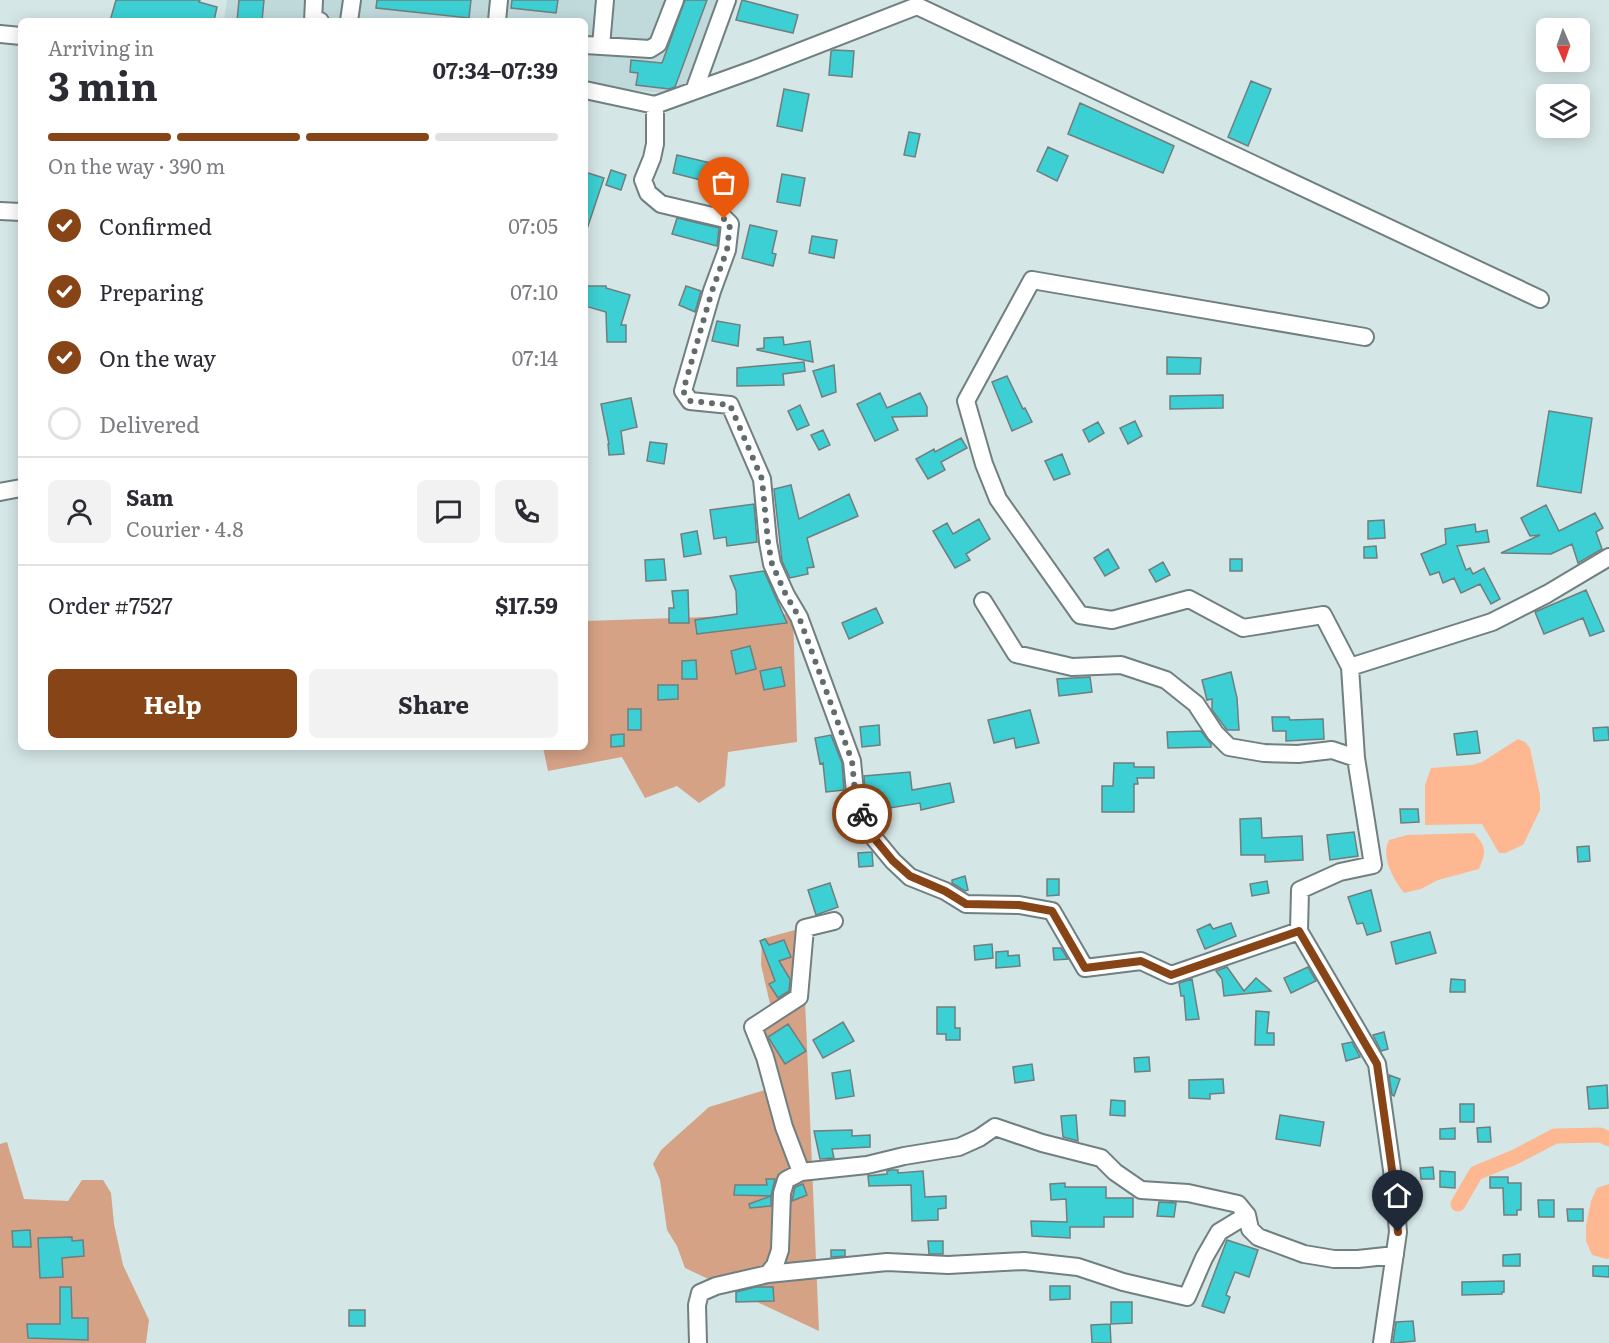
<!DOCTYPE html>
<html lang="en">
<head>
<meta charset="utf-8">
<style>
	:root { --surface:#fff; --page:#f2f2f3; --text:#2b2b33; --muted:#7c7c81; --line:#e1e1e2; --accent:#874417 }
	body { margin:0; font-family:Literata,serif; background:var(--page); color:var(--text); height:100vh; display:flex; flex-direction:column; font-size:22px; white-space:nowrap }
	* { box-sizing:border-box; margin:0 }
	p { font-size:20px; color:var(--muted) }
	.icon { flex:none; width:33px; height:33px; fill:none; stroke:currentColor; stroke-width:2; stroke-linecap:round; stroke-linejoin:round }
	.map { position:relative; flex:1; overflow:hidden }
	.panel { position:absolute; left:18px; top:18px; width:570px; height:732px; display:flex; flex-direction:column; background:var(--surface); border-radius:9px; box-shadow:0 3px 15px #0003 }
	.panel>* { flex:none }
	.needle { width:39px; rotate:178deg }
	.controls { position:absolute; left:1536px; top:18px; display:grid; gap:12px }
	.controls a { display:grid; place-items:center; width:54px; height:54px; border-radius:9px; background:var(--surface); box-shadow:0 3px 15px #0003; font-size:30px }
	.pin { position:absolute; display:grid; place-items:center; width:51px; height:51px; color:#fff; margin:-62px -26px; border-radius:50% 50% 50% 0; rotate:-45deg; box-shadow:0 0 6px #0007 }
	.pin .icon { rotate:45deg }
	.courier { position:absolute; display:grid; place-items:center; width:60px; height:60px; margin:-30px; border:4px solid #874417; border-radius:50%; background:#fff; color:#222; box-shadow:0 2px 8px #0007 }
	.headline em { font-style:normal; font-weight:700 }
	.headline div { display:flex; flex-direction:column-reverse }
	.headline { display:flex; align-items:center; justify-content:space-between; height:102px; padding:0 30px }
	h1 { font-size:39px; font-weight:700; line-height:45px }
	.bar { display:grid; grid-template-columns:repeat(4,1fr); gap:9px 6px; align-content:center; height:72px; padding:0 30px }
	.bar i { height:8px; border-radius:4px; background:var(--line) }
	.bar .active { background:var(--accent) }
	.bar p { grid-column:span 4 }
	.line { display:flex; align-items:center; gap:15px; padding:0 30px; border-top:2px solid var(--line) }
	.line div { flex:1 }
	.round { display:grid; place-items:center; flex:none; width:63px; height:63px; border-radius:9px; background:var(--page) }
	ol { padding:0 30px; list-style:none }
	li { display:flex; align-items:center; gap:18px; height:66px }
	li p { margin-inline-start:auto }
	li .icon { padding:6px; border-radius:50%; background:var(--accent); color:#fff; stroke-width:4 }
	li:last-child { color:var(--muted) }
	li i { width:33px; height:33px; border:3px solid var(--line); border-radius:50% }
	.cta { display:flex; gap:12px; margin-top:auto; padding:12px 30px }
	.cta a { flex:1; height:69px; border-radius:9px; background:var(--accent); color:#fff; font-size:24px; font-weight:700; line-height:69px; text-align:center }
	.cta a+a { background:var(--page); color:var(--text) }
	.map>svg:first-child { display:block }
	.built { fill:#c0d9da }
	.green { fill:#d5a286 }
	.water { fill:#fdb791 }
	.lines { fill:none; stroke-linecap:round; stroke-linejoin:round }
	.canal { stroke:#fdb791; stroke-width:15 }
	.building { fill:#3cd0d4; stroke:#6f7e7e; stroke-width:1.5 }
	.minor-casing { stroke:#707f80; stroke-width:20 }
	.minor { stroke:#fff; stroke-width:16 }
	.done { stroke:#626c6c; stroke-width:6; stroke-dasharray:0 10.8 }
	.route { stroke:#874417; stroke-width:8 }
</style>
</head>
<body>
<div class="map">
<svg width="1609" height="1343" viewBox="0 0 1609 1343">
	<rect width="100%" height="100%" fill="#d5e6e6"/>
	<!-- built -->
	<path class="built" d="M 227,0 L 720,0 L 685,96 L 585,84 L 585,21 L 224,21 Z"/>
	<!-- green -->
	<path class="green" d="M 793,614 L 797,742 L 728,752 L 725,786 L 699,803 L 677,786 L 645,798 L 622,757 L 548,771 L 543,747 L 585,747 L 585,621 Z
		M 802,928 L 819,1331 L 685,1268 L 677,1246 L 667,1230 L 660,1180 L 653,1164 L 661,1150 L 709,1107 L 765,1090 L 744,1025 L 771,1008 L 761,965 L 762,939 Z
		M 7,1142 L 24,1199 L 68,1201 L 82,1180 L 103,1180 L 111,1193 L 114,1224 L 123,1265 L 149,1320 L 146,1343 L 0,1343 L 0,1144 Z"/>
	<!-- water -->
	<path class="water" d="M 1518,739 L 1525,742 L 1530,748 L 1540,795 L 1540,810 L 1523,845 L 1505,853 L 1499,853 L 1482,824 L 1425,825 L 1425,785 L 1431,768 L 1472,765 L 1482,762 Z
		M 1474,833 C 1487,848 1486,851 1479,869 L 1438,880 L 1421,889 L 1404,893 C 1394,880 1380,857 1389,840 L 1407,835 Z
		M 1609,1184 L 1609,1258 L 1607,1259 L 1592,1255 L 1586,1241 L 1586,1226 L 1591,1201 L 1597,1188 Z"/>
	<g class="lines">
		<!-- canal -->
		<path class="canal" d="M 1458,1204 L 1476,1173 L 1515,1157 L 1555,1136 L 1600,1135 L 1609,1139"/>
	</g>
	<!-- building -->
	<path class="building" d="M 116,0 L 200,0 L 199,2 L 217,7 L 214,21 L 110,21 Z
		M 239,0 L 264,0 L 262,21 L 237,21 Z
		M 377,0 L 471,0 L 469,18 L 376,8 Z
		M 512,0 L 558,0 L 556,13 L 511,8 Z
		M 685,0 L 707,0 L 675,87 L 669,89 L 636,85 L 638,73 L 630,72 L 631,60 L 662,63 Z
		M 742,0 L 798,15 L 793,33 L 736,20 Z
		M 834,50 L 854,51 L 852,77 L 829,75 L 831,51 Z
		M 1251,81 L 1271,89 L 1248,146 L 1228,137 Z
		M 784,89 L 809,94 L 802,131 L 777,126 Z
		M 1080,103 L 1174,146 L 1163,173 L 1068,134 Z
		M 909,132 L 920,134 L 915,157 L 904,155 Z
		M 1048,147 L 1068,156 L 1057,181 L 1037,171 Z
		M 677,155 L 736,169 L 732,188 L 673,173 Z
		M 611,170 L 626,175 L 621,190 L 606,185 Z
		M 585,172 L 604,178 L 587,229 L 585,229 Z
		M 782,174 L 805,178 L 800,206 L 777,202 Z
		M 677,218 L 719,228 L 717,246 L 672,234 Z
		M 750,225 L 777,231 L 772,253 L 776,254 L 773,266 L 742,258 Z
		M 812,236 L 837,240 L 834,258 L 809,253 Z
		M 585,286 L 606,286 L 606,288 L 630,295 L 621,325 L 626,325 L 626,342 L 607,342 L 606,312 L 585,306 Z
		M 686,286 L 701,291 L 695,312 L 679,305 Z
		M 717,321 L 740,325 L 738,346 L 712,341 Z
		M 783,337 L 784,345 L 810,341 L 813,362 L 757,350 L 757,349 L 764,348 L 764,338 Z
		M 1167,357 L 1201,358 L 1200,374 L 1167,374 Z
		M 804,362 L 805,371 L 783,374 L 784,385 L 737,386 L 737,368 Z
		M 834,365 L 836,392 L 822,397 L 813,371 Z
		M 1007,376 L 1023,409 L 1025,408 L 1032,422 L 1012,431 L 992,382 Z
		M 880,393 L 887,408 L 920,393 L 927,407 L 927,416 L 892,417 L 898,430 L 875,441 L 857,404 Z
		M 1223,395 L 1223,408 L 1170,409 L 1170,396 Z
		M 631,398 L 637,427 L 621,431 L 624,454 L 609,455 L 608,444 L 609,444 L 601,404 Z
		M 800,405 L 809,425 L 797,430 L 788,411 Z
		M 1549,411 L 1592,418 L 1581,493 L 1537,486 Z
		M 1135,421 L 1142,436 L 1128,444 L 1120,428 Z
		M 1098,422 L 1104,433 L 1089,442 L 1083,430 Z
		M 823,430 L 830,445 L 819,450 L 811,435 Z
		M 961,438 L 967,448 L 941,462 L 945,470 L 928,479 L 916,459 L 934,449 L 935,452 Z
		M 650,442 L 667,444 L 664,464 L 647,461 Z
		M 1062,454 L 1070,474 L 1054,480 L 1045,461 Z
		M 791,485 L 799,519 L 849,494 L 858,516 L 807,538 L 814,567 L 807,568 L 808,574 L 790,578 L 782,561 L 774,489 Z
		M 754,504 L 757,542 L 727,546 L 726,537 L 714,539 L 710,510 Z
		M 1546,505 L 1559,531 L 1595,513 L 1603,528 L 1596,532 L 1602,549 L 1578,563 L 1572,544 L 1551,554 L 1501,553 L 1540,535 L 1530,536 L 1521,518 Z
		M 979,519 L 990,539 L 966,554 L 970,560 L 955,568 L 933,531 L 947,523 L 953,534 Z
		M 1384,520 L 1385,538 L 1368,539 L 1368,521 Z
		M 1475,524 L 1476,532 L 1487,530 L 1489,542 L 1457,546 L 1466,570 L 1470,568 L 1473,574 L 1484,568 L 1500,599 L 1491,604 L 1480,584 L 1461,593 L 1454,578 L 1443,583 L 1439,572 L 1430,575 L 1421,554 L 1446,544 L 1445,529 Z
		M 697,531 L 701,554 L 684,557 L 681,534 Z
		M 1376,546 L 1377,558 L 1364,558 L 1364,547 Z
		M 1108,549 L 1119,568 L 1105,576 L 1094,558 Z
		M 664,559 L 666,580 L 646,581 L 645,560 Z
		M 1230,559 L 1242,559 L 1242,571 L 1230,571 Z
		M 1163,562 L 1170,575 L 1156,582 L 1149,570 Z
		M 764,571 L 787,623 L 697,634 L 695,620 L 737,614 L 736,591 L 730,576 Z
		M 688,590 L 689,623 L 669,623 L 669,608 L 674,608 L 672,591 Z
		M 1586,590 L 1604,631 L 1590,636 L 1583,618 L 1544,634 L 1535,612 Z
		M 876,608 L 883,623 L 849,639 L 842,623 Z
		M 750,646 L 756,669 L 736,674 L 731,651 Z
		M 696,660 L 697,679 L 682,679 L 682,661 Z
		M 781,667 L 785,686 L 764,690 L 760,671 Z
		M 1231,672 L 1237,698 L 1239,730 L 1227,730 L 1212,710 L 1212,699 L 1207,700 L 1202,680 Z
		M 1090,677 L 1092,692 L 1059,696 L 1057,679 Z
		M 658,685 L 678,685 L 678,699 L 658,700 Z
		M 628,709 L 641,709 L 641,730 L 628,730 Z
		M 1030,710 L 1039,743 L 1016,748 L 1014,738 L 994,743 L 988,720 Z
		M 1272,717 L 1289,717 L 1290,720 L 1323,719 L 1324,739 L 1286,741 L 1286,731 L 1273,731 Z
		M 879,725 L 880,745 L 862,747 L 860,727 Z
		M 1608,727 L 1609,740 L 1594,741 L 1593,728 Z
		M 1201,731 L 1211,744 L 1211,747 L 1168,748 L 1167,732 Z
		M 1477,731 L 1480,753 L 1457,755 L 1454,734 Z
		M 624,734 L 624,746 L 611,747 L 611,735 Z
		M 831,735 L 842,763 L 844,790 L 826,792 L 823,763 L 820,764 L 815,738 Z
		M 1114,763 L 1134,763 L 1134,767 L 1154,767 L 1154,778 L 1137,778 L 1138,784 L 1134,784 L 1134,812 L 1102,812 L 1102,786 L 1113,786 Z
		M 910,772 L 912,790 L 950,783 L 954,802 L 921,810 L 920,803 L 890,808 L 889,802 L 869,805 L 866,799 L 864,776 Z
		M 1400,809 L 1418,809 L 1419,822 L 1401,823 Z
		M 1261,818 L 1262,838 L 1302,836 L 1303,860 L 1265,862 L 1265,855 L 1241,855 L 1240,819 Z
		M 1354,832 L 1358,856 L 1330,860 L 1327,835 Z
		M 1589,846 L 1590,861 L 1578,862 L 1577,847 Z
		M 872,852 L 873,866 L 859,867 L 858,853 Z
		M 965,876 L 968,890 L 965,891 L 952,883 L 952,880 Z
		M 1047,879 L 1059,879 L 1059,895 L 1047,896 Z
		M 1267,881 L 1269,893 L 1252,896 L 1250,884 Z
		M 830,883 L 838,907 L 816,915 L 808,890 Z
		M 1371,890 L 1381,931 L 1367,935 L 1363,923 L 1357,924 L 1348,897 Z
		M 1231,923 L 1236,936 L 1205,949 L 1197,930 L 1210,924 L 1213,929 Z
		M 1430,932 L 1436,953 L 1396,964 L 1391,942 Z
		M 765,939 L 769,945 L 784,940 L 791,957 L 779,961 L 790,979 L 789,991 L 778,998 L 769,984 L 775,981 L 760,941 Z
		M 992,944 L 993,958 L 975,960 L 974,946 Z
		M 1053,948 L 1061,948 L 1068,959 L 1054,960 Z
		M 1008,951 L 1008,956 L 1019,955 L 1020,966 L 996,968 L 996,952 Z
		M 1227,967 L 1244,991 L 1256,978 L 1271,991 L 1224,996 L 1222,979 L 1216,971 Z
		M 1308,967 L 1316,981 L 1291,993 L 1284,978 Z
		M 1192,979 L 1199,1019 L 1186,1020 L 1184,996 L 1181,996 L 1179,983 Z
		M 1451,979 L 1465,980 L 1465,992 L 1450,992 Z
		M 937,1007 L 955,1007 L 955,1028 L 960,1028 L 960,1040 L 946,1040 L 946,1034 L 937,1034 Z
		M 1256,1011 L 1269,1012 L 1267,1033 L 1274,1033 L 1274,1045 L 1255,1045 Z
		M 843,1022 L 854,1041 L 823,1058 L 813,1040 Z
		M 788,1024 L 806,1051 L 785,1064 L 768,1037 Z
		M 1384,1032 L 1388,1049 L 1381,1051 L 1373,1035 Z
		M 1352,1042 L 1360,1057 L 1346,1061 L 1342,1044 Z
		M 1149,1057 L 1150,1071 L 1135,1072 L 1134,1058 Z
		M 1032,1064 L 1034,1080 L 1015,1083 L 1013,1067 Z
		M 850,1070 L 854,1096 L 836,1099 L 832,1073 Z
		M 1389,1075 L 1400,1079 L 1394,1096 L 1392,1095 Z
		M 1223,1079 L 1224,1093 L 1210,1094 L 1210,1099 L 1189,1098 L 1189,1080 Z
		M 1607,1085 L 1608,1108 L 1589,1109 L 1587,1087 Z
		M 1111,1100 L 1125,1101 L 1125,1116 L 1110,1115 Z
		M 1460,1104 L 1474,1104 L 1474,1122 L 1460,1122 Z
		M 1076,1115 L 1078,1141 L 1063,1137 L 1061,1116 Z
		M 1280,1115 L 1324,1122 L 1320,1146 L 1276,1139 Z
		M 1490,1127 L 1491,1142 L 1478,1142 L 1477,1128 Z
		M 1455,1128 L 1455,1139 L 1440,1139 L 1440,1129 Z
		M 852,1130 L 852,1136 L 870,1135 L 870,1147 L 832,1149 L 834,1158 L 820,1159 L 814,1131 Z
		M 1433,1167 L 1434,1179 L 1421,1179 L 1420,1168 Z
		M 891,1170 L 898,1170 L 898,1173 L 923,1171 L 925,1197 L 946,1196 L 946,1208 L 938,1209 L 938,1220 L 912,1221 L 911,1185 L 869,1186 L 868,1176 L 887,1174 L 887,1171 Z
		M 1440,1171 L 1455,1172 L 1455,1188 L 1440,1187 Z
		M 1490,1177 L 1508,1177 L 1508,1183 L 1521,1183 L 1521,1210 L 1517,1210 L 1517,1215 L 1504,1215 L 1503,1188 L 1490,1188 Z
		M 766,1179 L 775,1179 L 771,1196 L 734,1195 L 735,1185 L 767,1185 Z
		M 1065,1183 L 1065,1187 L 1106,1187 L 1106,1198 L 1133,1198 L 1133,1217 L 1104,1217 L 1104,1227 L 1070,1227 L 1070,1238 L 1032,1236 L 1031,1221 L 1067,1222 L 1066,1199 L 1051,1200 L 1050,1184 Z
		M 803,1184 L 807,1195 L 792,1201 L 795,1187 Z
		M 771,1196 L 771,1206 L 750,1208 L 749,1204 Z
		M 1538,1200 L 1554,1200 L 1554,1217 L 1539,1217 Z
		M 1159,1202 L 1176,1203 L 1174,1217 L 1157,1216 Z
		M 1567,1209 L 1583,1209 L 1583,1221 L 1568,1221 Z
		M 30,1230 L 31,1247 L 13,1247 L 12,1231 Z
		M 72,1237 L 72,1241 L 83,1240 L 84,1256 L 62,1258 L 63,1277 L 40,1278 L 38,1238 Z
		M 1227,1240 L 1258,1250 L 1249,1277 L 1235,1272 L 1226,1295 L 1230,1297 L 1224,1313 L 1202,1306 Z
		M 928,1241 L 943,1241 L 943,1254 L 929,1254 Z
		M 831,1250 L 845,1250 L 845,1256 L 831,1257 Z
		M 1520,1254 L 1520,1266 L 1503,1266 L 1503,1255 Z
		M 1593,1266 L 1609,1266 L 1609,1277 L 1593,1276 Z
		M 1504,1281 L 1504,1292 L 1502,1292 L 1502,1294 L 1462,1295 L 1462,1282 Z
		M 1050,1286 L 1070,1286 L 1070,1299 L 1050,1300 Z
		M 60,1287 L 71,1287 L 72,1318 L 88,1318 L 88,1340 L 28,1338 L 27,1324 L 60,1324 Z
		M 756,1287 L 773,1287 L 774,1301 L 736,1302 L 736,1292 Z
		M 1111,1302 L 1132,1302 L 1132,1323 L 1111,1324 Z
		M 349,1310 L 365,1310 L 365,1326 L 349,1326 Z
		M 1413,1321 L 1415,1341 L 1393,1343 L 1396,1322 Z
		M 1110,1324 L 1111,1343 L 1092,1343 L 1091,1325 Z"/>
	<g class="lines">
		<defs>
			<path id="minor" d="M 314,0 L 313,21 L 320,21
				M 349,21 L 352,0
				M 497,21 L 499,0
				M 0,34 L 21,36
				M 585,45 L 650,49 L 658,44 L 675,0
				M 601,46 L 605,0
				M 585,90 L 655,105 L 755,69 L 917,6 L 1540,299
				M 694,91 L 727,0
				M 655,105 L 655,144 L 652,158 L 643,180 L 648,193 L 661,204 L 725,219 L 730,224 L 727,250 L 712,291 L 683,391 L 690,401 L 730,405 L 762,479 L 768,542 L 772,564 L 786,595 L 799,617 L 852,761 L 856,802 L 874,838 L 893,861 L 910,877 L 945,891 L 966,904 L 1019,905 L 1052,911 L 1085,968 L 1141,961 L 1171,975 L 1299,931 L 1377,1064 L 1394,1184 L 1398,1232 L 1382,1343
				M 0,211 L 21,212
				M 1365,337 L 1032,280 L 966,401 L 984,464 L 998,499 L 1080,615 L 1112,620 L 1189,599 L 1243,628 L 1323,615 L 1350,667 L 1492,622 L 1547,594 L 1609,557
				M 0,492 L 21,488
				M 983,601 L 1016,654 L 1072,667 L 1121,665 L 1166,680 L 1196,704 L 1215,733 L 1229,747 L 1264,753 L 1298,754 L 1332,750 L 1356,758
				M 1299,931 L 1300,890 L 1340,872 L 1373,865 L 1356,758 L 1350,667
				M 801,1172 L 867,1165 L 904,1156 L 959,1147 L 979,1138 L 995,1127 L 1042,1143 L 1101,1158 L 1115,1172 L 1141,1190 L 1188,1193 L 1238,1204 L 1247,1215 L 1250,1229 L 1258,1237 L 1304,1254 L 1334,1259 L 1358,1259 L 1395,1255
				M 768,1274 L 887,1262 L 948,1265 L 1024,1261 L 1078,1267 L 1123,1282 L 1187,1297 L 1204,1258 L 1219,1232 L 1247,1215
				M 698,1343 L 697,1305 L 700,1293 L 716,1286 L 768,1274 L 775,1265 L 780,1250 L 782,1193 L 786,1180 L 801,1172 L 784,1127 L 765,1057 L 753,1027 L 799,997 L 805,928 L 834,921"/>
		</defs>
		<!-- minor casing -->
		<use href="#minor" class="minor-casing"/>
		<!-- minor -->
		<use href="#minor" class="minor"/>
	</g>
	<g class="lines">
		<!-- done -->
		<path class="done" d="M 724,219 L 730,224 L 727,250 L 712,291 L 683,391 L 690,401 L 730,405 L 762,479 L 768,542 L 772,564 L 786,595 L 799,617 L 852,761 L 856,802 L 862,814"/>
		<!-- route -->
		<path class="route" d="M 862,814 L 874,838 L 893,861 L 910,876 L 945,891 L 966,904 L 1019,905 L 1052,911 L 1085,968 L 1141,961 L 1171,975 L 1299,931 L 1377,1064 L 1394,1184 L 1398,1232"/>
	</g>
</svg>
<div class="controls">
<a><svg class="needle" viewBox="-14 -14 28 28"><path d="M0-13l5 13h-10z" fill="#e53935"/><path d="M0 13l5-13h-10z" fill="#7c7c81"/></svg></a>
<a><svg class="icon" aria-label="layers" viewBox="0 0 24 24"><path d="M12 4l9 5-9 5-9-5zM3 14l9 5 9-5"/></svg></a>
</div>
<div class="pin" style="left:724px;top:219px;background:#ea580c"><svg class="icon" aria-label="bag" viewBox="0 0 24 24"><path d="M5 8h14l-1 12H6zM9 8a3 3 0 0 1 6 0"/></svg></div>
<div class="pin" style="left:1398px;top:1232px;background:#1f2937"><svg class="icon" aria-label="home" viewBox="0 0 24 24"><path d="M3 11l9-7 9 7M6 9v11h12V9"/></svg></div>
<div class="courier" style="left:862px;top:814px"><svg class="icon" aria-label="bike" viewBox="0 0 24 24"><circle cx="6" cy="16" r="4"/><circle cx="18" cy="16" r="4"/><path d="M6 16l4-8h5l3 8M10 8l3 8H6M13 5h3"/></svg></div>
<section class="panel">
<div class="headline"><div><h1>3 min</h1><p>Arriving in</p></div><em>07:34–07:39</em></div>
<div class="bar"><i class="active"></i><i class="active"></i><i class="active"></i><i></i><p>On the way · 390 m</p></div>
<ol>
<li><svg class="icon" aria-label="check" viewBox="0 0 24 24"><path d="M5 12l5 5 9-10"/></svg>Confirmed<p>07:05</p></li>
<li><svg class="icon" aria-label="check" viewBox="0 0 24 24"><path d="M5 12l5 5 9-10"/></svg>Preparing<p>07:10</p></li>
<li><svg class="icon" aria-label="check" viewBox="0 0 24 24"><path d="M5 12l5 5 9-10"/></svg>On the way<p>07:14</p></li>
<li><i></i>Delivered</li>
</ol>
<div class="line" style="height:108px"><a class="round"><svg class="icon" aria-label="person" viewBox="0 0 24 24"><circle cx="12" cy="8" r="4"/><path d="M4 21q1-7 8-7t8 7"/></svg></a><div><b>Sam</b><p>Courier · 4.8</p></div><a class="round"><svg class="icon" aria-label="chat" viewBox="0 0 24 24"><path d="M4 5h16v11H9l-5 4z"/></svg></a><a class="round"><svg class="icon" aria-label="phone" viewBox="0 0 24 24"><path d="M5 4h4l2 5-3 2q2 4 5 5l2-3 5 2v4C11 20 4 13 5 4z"/></svg></a></div>
<div class="line" style="height:78px"><div>Order #7527</div><b>$17.59</b></div>
<div class="cta"><a>Help</a><a>Share</a></div>
</section>
</div>
</body>
</html>
